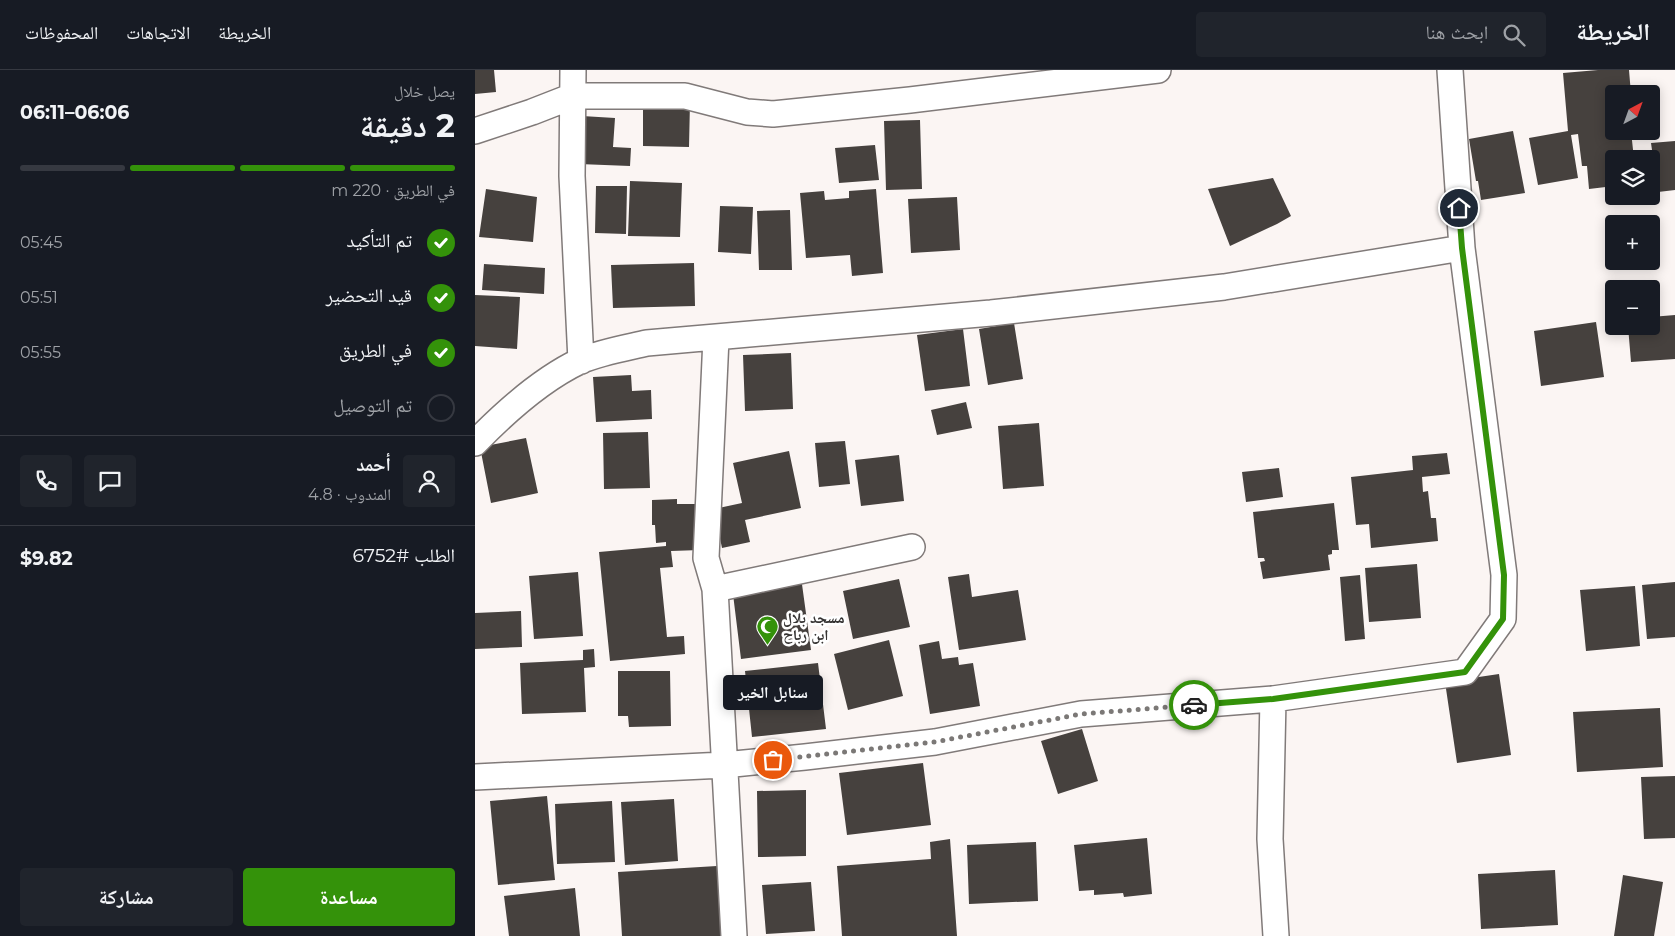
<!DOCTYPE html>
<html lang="ar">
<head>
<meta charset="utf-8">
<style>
	:root { --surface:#171b24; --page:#20242c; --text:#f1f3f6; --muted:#9ea1a6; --line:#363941; --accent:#34920a }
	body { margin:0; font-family:Montserrat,"Noto Naskh Arabic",sans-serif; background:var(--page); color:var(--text); direction:rtl; height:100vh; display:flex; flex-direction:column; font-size:19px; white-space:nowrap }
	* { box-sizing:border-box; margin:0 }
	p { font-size:16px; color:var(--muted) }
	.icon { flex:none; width:28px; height:28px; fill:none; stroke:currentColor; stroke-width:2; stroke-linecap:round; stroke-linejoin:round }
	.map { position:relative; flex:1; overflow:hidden; direction:ltr }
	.sheet { display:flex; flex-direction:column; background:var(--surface); width:475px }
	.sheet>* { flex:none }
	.needle { width:32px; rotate:41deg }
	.controls { position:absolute; left:1130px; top:15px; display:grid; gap:10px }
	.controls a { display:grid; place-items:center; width:55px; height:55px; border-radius:5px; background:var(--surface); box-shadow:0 2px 12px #0003; font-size:25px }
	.pin { position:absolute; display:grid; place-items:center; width:42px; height:42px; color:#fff; margin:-21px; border:2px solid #fff; border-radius:50%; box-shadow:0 1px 5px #0007 }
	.courier { position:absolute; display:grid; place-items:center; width:50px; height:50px; margin:-25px; border:4px solid #34920a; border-radius:50%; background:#fff; color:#222; box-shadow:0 1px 6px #0007 }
	.bubble { position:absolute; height:35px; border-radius:5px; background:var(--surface); box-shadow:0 2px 12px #0003; font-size:16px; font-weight:700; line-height:35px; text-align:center; direction:rtl }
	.overview em { font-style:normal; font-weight:700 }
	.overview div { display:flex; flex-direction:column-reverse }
	.overview { display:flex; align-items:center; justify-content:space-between; height:85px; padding:0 20px }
	h1 { font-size:32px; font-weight:700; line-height:38px }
	.bar { display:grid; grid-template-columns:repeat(4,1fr); gap:8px 5px; align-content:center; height:60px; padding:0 20px }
	.bar i { height:6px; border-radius:4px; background:var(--line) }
	.bar .active { background:var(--accent) }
	.bar p { grid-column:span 4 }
	.line { display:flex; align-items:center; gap:12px; padding:0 20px; border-top:1px solid var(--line) }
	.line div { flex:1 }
	.round { display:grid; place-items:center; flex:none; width:52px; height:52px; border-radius:5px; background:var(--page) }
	ol { padding:0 20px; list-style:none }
	li { display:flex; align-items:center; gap:15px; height:55px }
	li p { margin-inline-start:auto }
	li .icon { padding:5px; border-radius:50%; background:var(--accent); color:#fff; stroke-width:4 }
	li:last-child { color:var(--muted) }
	li i { width:28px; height:28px; border:2px solid var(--line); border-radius:50% }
	.cta { display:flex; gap:10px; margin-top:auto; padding:10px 20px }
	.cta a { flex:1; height:58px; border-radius:5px; background:var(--accent); color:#fff; font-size:20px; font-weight:700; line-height:58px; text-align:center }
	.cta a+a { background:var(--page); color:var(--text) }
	header { display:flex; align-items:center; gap:30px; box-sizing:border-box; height:70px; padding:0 25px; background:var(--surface); border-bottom:1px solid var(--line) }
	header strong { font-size:24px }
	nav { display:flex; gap:28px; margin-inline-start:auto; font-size:18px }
	.search { width:350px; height:45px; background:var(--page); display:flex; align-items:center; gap:12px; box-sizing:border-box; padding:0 18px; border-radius:5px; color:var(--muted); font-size:19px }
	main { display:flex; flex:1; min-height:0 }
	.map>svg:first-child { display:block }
	.building { fill:#46413e }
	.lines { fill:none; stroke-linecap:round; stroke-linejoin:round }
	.street-casing { stroke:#807a79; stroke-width:28 }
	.street { stroke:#fff; stroke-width:25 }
	.done { stroke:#7b7876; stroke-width:5; stroke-dasharray:0 9 }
	.route { stroke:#34920a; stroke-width:6 }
	.labels { text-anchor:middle; stroke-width:5; stroke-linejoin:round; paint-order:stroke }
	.poi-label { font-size:15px; font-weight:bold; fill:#363433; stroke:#fff; text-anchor:start }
</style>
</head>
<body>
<header>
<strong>الخريطة</strong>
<div class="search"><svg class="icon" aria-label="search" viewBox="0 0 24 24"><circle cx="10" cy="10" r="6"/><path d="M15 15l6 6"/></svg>ابحث هنا</div>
<nav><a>الخريطة</a><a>الاتجاهات</a><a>المحفوظات</a></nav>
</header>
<main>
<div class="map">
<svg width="1200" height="866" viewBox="0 0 1200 866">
	<rect width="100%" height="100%" fill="#fbf5f3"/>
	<!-- building -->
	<path class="building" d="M 0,0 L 19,0 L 21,22 L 0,24 Z
		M 1123,0 L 1154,0 L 1156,24 L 1139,24 L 1139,61 L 1156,61 L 1159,89 L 1139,89 L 1139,116 L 1114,119 L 1112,96 L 1107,96 L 1103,64 L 1096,65 L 1103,108 L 1063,115 L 1054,68 L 1093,61 L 1088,3 Z
		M 168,31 L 215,32 L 214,77 L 168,76 Z
		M 107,46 L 140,48 L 138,77 L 156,78 L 155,96 L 104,94 Z
		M 445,50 L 447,119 L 411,120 L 409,51 Z
		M 1038,61 L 1050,123 L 1006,130 L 1003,111 L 1001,111 L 994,69 Z
		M 1200,71 L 1200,120 L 1183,122 L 1176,73 Z
		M 400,75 L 404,110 L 364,113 L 360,78 Z
		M 798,108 L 816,146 L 802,154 L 755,176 L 733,119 Z
		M 155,111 L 207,113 L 205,167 L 153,166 Z
		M 121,116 L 152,116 L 151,164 L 120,163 Z
		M 11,119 L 62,127 L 58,172 L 4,167 Z
		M 401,119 L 408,203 L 377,206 L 375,185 L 331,188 L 325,123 L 349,121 L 350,130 L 374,128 L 374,121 Z
		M 482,127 L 485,180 L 436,183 L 433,129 Z
		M 245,136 L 278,137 L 276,184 L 243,182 Z
		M 315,140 L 317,200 L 284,200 L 282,141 Z
		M 219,193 L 220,236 L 138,238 L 136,195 Z
		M 9,194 L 70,198 L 69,224 L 7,220 Z
		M 0,225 L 45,227 L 42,279 L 0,276 Z
		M 1200,245 L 1200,289 L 1156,292 L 1153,256 L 1176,256 L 1176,247 Z
		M 1121,252 L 1129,307 L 1066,316 L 1059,261 Z
		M 539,253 L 548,309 L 513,315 L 504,259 Z
		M 488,259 L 495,316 L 450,321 L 442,265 Z
		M 316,283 L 318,339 L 270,341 L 268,285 Z
		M 156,305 L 157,321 L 176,320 L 177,349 L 121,352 L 118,307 Z
		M 491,332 L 497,358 L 462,365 L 456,340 Z
		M 564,353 L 569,416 L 528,419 L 523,356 Z
		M 173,362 L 175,418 L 129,419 L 128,363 Z
		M 51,368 L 63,423 L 16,433 L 5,377 Z
		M 370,371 L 375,414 L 344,417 L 340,373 Z
		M 314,381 L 326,438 L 270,450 L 275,472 L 247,478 L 239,439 L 267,433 L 258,393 Z
		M 972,383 L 975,404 L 947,407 L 948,422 L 953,421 L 956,448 L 961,448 L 963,471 L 896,478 L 894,454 L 881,455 L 876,407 L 938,400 L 937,386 Z
		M 424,385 L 429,431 L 386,436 L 380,390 Z
		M 804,398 L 808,427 L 771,432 L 767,402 Z
		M 202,429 L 202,434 L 224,434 L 225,480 L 196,481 L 198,497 L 185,498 L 192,567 L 209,566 L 210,584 L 135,591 L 124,482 L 191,476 L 191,472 L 181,473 L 180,455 L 177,455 L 177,430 Z
		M 859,433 L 864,480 L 857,480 L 857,484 L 853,485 L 855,500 L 788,509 L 785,492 L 790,491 L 789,488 L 783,488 L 778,442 Z
		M 942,494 L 946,548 L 894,552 L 890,498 Z
		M 103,502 L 108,566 L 59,569 L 54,506 Z
		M 494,504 L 497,527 L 543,520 L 551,570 L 484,580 L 473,507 Z
		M 885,505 L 890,569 L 870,571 L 865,507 Z
		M 326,507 L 336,580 L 266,589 L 257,516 Z
		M 424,509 L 435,557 L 378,569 L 368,521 Z
		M 1200,512 L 1200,567 L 1172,569 L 1167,515 Z
		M 1160,516 L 1165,576 L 1111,581 L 1105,520 Z
		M 46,541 L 47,577 L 0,579 L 0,543 Z
		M 414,570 L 428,626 L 373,640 L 359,584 Z
		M 464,571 L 467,589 L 483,587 L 484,595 L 498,593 L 505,636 L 455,644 L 444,575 Z
		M 119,579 L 120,597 L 109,598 L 111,642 L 47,644 L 45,593 L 108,590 L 108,580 Z
		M 343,593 L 351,659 L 277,667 L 270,601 Z
		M 143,601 L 195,601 L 196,656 L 154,657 L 153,646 L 143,646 Z
		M 1024,604 L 1036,685 L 982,693 L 970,612 Z
		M 1185,638 L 1188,697 L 1102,702 L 1098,642 Z
		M 607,659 L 623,711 L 583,724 L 566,671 Z
		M 448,693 L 456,755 L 372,765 L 364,703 Z
		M 1200,706 L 1200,768 L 1169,769 L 1166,707 Z
		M 331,720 L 331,786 L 283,787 L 282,721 Z
		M 72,726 L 80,810 L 23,815 L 15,731 Z
		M 199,729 L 203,791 L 150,795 L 146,732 Z
		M 137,731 L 140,792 L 82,794 L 80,734 Z
		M 672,768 L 677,824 L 649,827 L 648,823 L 619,825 L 619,820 L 604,821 L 599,775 Z
		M 475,769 L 482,866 L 367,866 L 362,796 L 456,789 L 455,772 Z
		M 561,772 L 563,831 L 494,834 L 492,775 Z
		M 242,796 L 247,866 L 147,866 L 143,802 Z
		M 1080,800 L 1083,855 L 1006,859 L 1003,804 Z
		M 1148,805 L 1188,812 L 1179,866 L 1139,866 Z
		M 336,812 L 340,861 L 291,864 L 287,815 Z
		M 100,818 L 105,866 L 34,866 L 29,826 Z"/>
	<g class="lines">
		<defs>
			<path id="street" d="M 98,0 L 97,106 L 106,291
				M 0,61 L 57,42 L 98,26 L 210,26 L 272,42 L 298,44 L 435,30 L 683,0
				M 241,268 L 231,488 L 240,519 L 259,866
				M 0,373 C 30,342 65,310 105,291 C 126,282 150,278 172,273 L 516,243 L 749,217 L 987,178 L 975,0
				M 240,519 L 437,477
				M 798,629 L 795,769 L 801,866
				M 0,707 L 249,695 L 330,687 L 460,672 L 606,644 L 798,629 L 990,602 L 1028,549 L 1029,505 L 987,178"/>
		</defs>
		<!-- street casing -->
		<use href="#street" class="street-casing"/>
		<!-- street -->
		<use href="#street" class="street"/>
	</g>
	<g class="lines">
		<!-- done -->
		<path class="done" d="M 298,690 L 460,672 L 606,644 L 719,635"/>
		<!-- route -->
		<path class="route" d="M 719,635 L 798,629 L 990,602 L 1028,549 L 1029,505 L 987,178 L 984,138"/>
	</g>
	<!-- icons -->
	<defs>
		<symbol id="mosque-pin" viewBox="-11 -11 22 30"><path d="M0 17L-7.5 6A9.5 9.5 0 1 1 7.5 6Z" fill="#34920a" stroke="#fff"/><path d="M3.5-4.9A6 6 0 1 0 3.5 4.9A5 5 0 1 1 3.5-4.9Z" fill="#fff"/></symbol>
	</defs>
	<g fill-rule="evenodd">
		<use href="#mosque-pin" x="280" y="544" width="25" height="34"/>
	</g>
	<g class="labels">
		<!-- poi labels -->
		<g class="poi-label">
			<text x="308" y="553">مسجد بلال<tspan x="308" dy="17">ابن رباح</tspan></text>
		</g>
	</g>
</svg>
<div class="controls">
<a><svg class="needle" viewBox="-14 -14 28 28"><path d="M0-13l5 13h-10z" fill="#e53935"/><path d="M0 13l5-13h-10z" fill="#9ea1a6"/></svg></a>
<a><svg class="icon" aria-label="layers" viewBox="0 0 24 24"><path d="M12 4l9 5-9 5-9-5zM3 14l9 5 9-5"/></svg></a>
<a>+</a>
<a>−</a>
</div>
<div class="pin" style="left:298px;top:690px;background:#ea580c"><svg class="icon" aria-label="bag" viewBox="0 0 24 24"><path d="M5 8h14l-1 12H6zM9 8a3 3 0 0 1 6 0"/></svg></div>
<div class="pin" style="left:984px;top:138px;background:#1f2937"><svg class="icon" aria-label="home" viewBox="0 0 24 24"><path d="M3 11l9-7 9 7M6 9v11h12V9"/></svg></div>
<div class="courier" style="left:719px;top:635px"><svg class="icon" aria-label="car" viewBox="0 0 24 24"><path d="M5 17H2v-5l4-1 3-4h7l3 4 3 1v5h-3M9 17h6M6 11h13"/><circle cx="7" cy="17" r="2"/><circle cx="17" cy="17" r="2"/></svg></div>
<div class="bubble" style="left:248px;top:605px;width:100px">سنابل الخير</div>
</div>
<section class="sheet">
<div class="overview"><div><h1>2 دقيقة</h1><p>يصل خلال</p></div><em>06:06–06:11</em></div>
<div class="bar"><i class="active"></i><i class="active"></i><i class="active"></i><i></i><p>في الطريق · 220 m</p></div>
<ol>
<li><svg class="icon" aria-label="check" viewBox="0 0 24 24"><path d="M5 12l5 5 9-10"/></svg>تم التأكيد<p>05:45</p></li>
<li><svg class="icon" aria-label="check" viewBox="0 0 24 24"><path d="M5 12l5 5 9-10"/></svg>قيد التحضير<p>05:51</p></li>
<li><svg class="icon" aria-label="check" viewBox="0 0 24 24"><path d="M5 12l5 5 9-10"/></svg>في الطريق<p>05:55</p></li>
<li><i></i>تم التوصيل</li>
</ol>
<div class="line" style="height:90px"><a class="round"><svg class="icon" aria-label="person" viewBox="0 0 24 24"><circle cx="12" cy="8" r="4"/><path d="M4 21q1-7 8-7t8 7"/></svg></a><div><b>أحمد</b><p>المندوب · 4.8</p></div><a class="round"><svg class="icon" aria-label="chat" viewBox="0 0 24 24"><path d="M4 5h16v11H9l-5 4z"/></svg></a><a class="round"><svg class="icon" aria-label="phone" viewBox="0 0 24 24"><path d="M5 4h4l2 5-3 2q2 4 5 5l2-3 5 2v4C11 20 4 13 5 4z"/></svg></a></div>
<div class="line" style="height:65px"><div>الطلب #6752</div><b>$9.82</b></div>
<div class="cta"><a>مساعدة</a><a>مشاركة</a></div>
</section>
</main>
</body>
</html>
